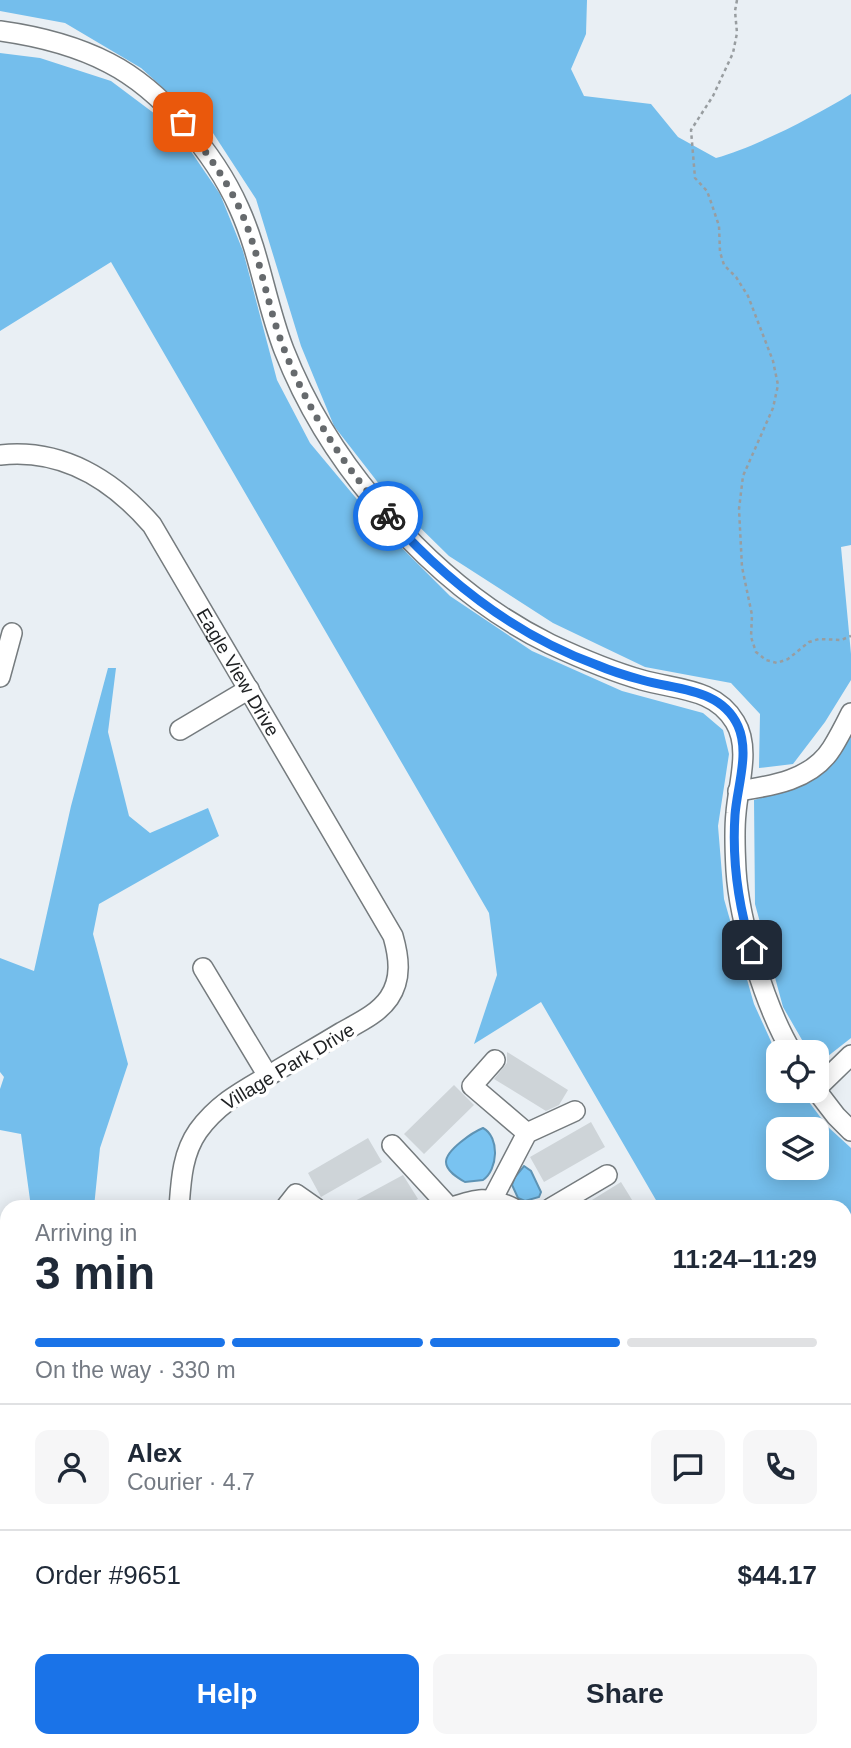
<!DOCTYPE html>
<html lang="en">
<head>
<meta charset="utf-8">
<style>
	:root { --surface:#fff; --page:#f6f6f7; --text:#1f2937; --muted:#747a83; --line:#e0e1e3; --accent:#1a73e8 }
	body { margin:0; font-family:Arial,sans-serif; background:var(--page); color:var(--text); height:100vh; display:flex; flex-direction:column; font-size:26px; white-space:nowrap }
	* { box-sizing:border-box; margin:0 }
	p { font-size:23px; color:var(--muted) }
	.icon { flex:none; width:38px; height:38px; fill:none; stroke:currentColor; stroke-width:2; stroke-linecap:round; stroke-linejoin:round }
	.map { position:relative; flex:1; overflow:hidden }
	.panel { position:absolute; left:0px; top:1200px; width:852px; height:548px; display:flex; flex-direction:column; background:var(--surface); border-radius:21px 21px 0 0; box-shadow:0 4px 18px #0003 }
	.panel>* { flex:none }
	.tools { position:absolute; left:766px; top:1040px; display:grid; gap:14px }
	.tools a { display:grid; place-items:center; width:63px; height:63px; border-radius:14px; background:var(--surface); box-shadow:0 4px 18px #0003; font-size:35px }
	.pin { position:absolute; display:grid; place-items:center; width:60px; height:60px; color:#fff; margin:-30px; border-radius:14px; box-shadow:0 4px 10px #0006 }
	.courier { position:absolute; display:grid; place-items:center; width:70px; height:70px; margin:-35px; border:5px solid #1a73e8; border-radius:50%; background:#fff; color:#222; box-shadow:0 2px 9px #0007 }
	.overview em { font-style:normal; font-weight:600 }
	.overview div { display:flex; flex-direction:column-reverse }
	.overview { display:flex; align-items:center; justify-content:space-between; height:119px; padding:0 35px }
	h1 { font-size:46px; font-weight:600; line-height:52px }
	.bar { display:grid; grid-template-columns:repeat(4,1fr); gap:10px 7px; align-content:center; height:84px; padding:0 35px }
	.bar i { height:9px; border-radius:5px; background:var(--line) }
	.bar .on { background:var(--accent) }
	.bar p { grid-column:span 4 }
	.line { display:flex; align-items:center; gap:18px; padding:0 35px; border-top:2px solid var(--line) }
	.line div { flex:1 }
	.round { display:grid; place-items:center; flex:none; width:74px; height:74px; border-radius:14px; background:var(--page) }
	.action { display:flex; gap:14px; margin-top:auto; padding:14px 35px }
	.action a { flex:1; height:80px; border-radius:14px; background:var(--accent); color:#fff; font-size:28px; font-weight:600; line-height:80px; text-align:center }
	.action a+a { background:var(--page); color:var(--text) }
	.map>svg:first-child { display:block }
	.forest { fill:#74beec; fill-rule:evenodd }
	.water { fill:#79c3f1; stroke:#5e93b4; stroke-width:2 }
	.building { fill:#ced4d8 }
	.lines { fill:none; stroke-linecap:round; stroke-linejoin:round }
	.minor-casing { stroke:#757b7e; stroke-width:22 }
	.path { stroke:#989da0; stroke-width:2.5; stroke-dasharray:3.5 3.5; stroke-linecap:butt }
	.minor { stroke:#fff; stroke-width:19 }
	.done { stroke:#666a6d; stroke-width:7; stroke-dasharray:0 12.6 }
	.route { stroke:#1a73e8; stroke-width:9 }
	.labels { text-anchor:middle; stroke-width:7; stroke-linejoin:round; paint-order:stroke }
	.street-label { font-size:19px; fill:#202224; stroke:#fff }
</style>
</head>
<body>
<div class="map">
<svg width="851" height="1748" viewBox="0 0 851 1748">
	<rect width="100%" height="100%" fill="#e9eff4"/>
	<!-- forest -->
	<path class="forest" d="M 0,0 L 587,0 L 586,34 L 571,69 L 584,96 L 651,104 L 678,137 L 716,158 C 758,146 815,116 851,94 L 851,545 L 841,547 L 851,654 L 851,680 L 825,722 L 793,764 L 759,768 L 760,714 L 731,683 L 645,667 L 553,623 L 449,556 L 390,498 L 334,426 L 301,346 L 256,199 L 213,133 L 141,68 L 65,23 L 0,11 Z
		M 0,53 L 40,58 L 111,81 L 155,114 L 190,150 L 220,194 L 243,251 L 277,380 L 310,443 L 376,522 L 450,596 L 532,651 L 622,691 L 703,713 L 723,730 L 729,754 L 718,826 L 724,899 L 754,1004 L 779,1059 L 779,1090 L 800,1090 L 827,1126 L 851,1148 L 851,1536 L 845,1527 L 845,1208 L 660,1207 L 541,1002 L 474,1044 L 497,975 L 489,913 L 111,262 L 0,331 ZM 779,1129 L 817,1129 L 817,1167 L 779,1167 Z
		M 108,668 L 116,668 L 108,732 L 129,816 L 150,833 L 208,808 L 219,836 L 99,904 L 93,934 L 128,1064 L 100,1148 L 94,1207 L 31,1207 L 21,1134 L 0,1130 L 0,1089 L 4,1077 L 0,1072 L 0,958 L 34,971 L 71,806 Z
		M 851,729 L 851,1038 L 823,1060 L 817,1060 L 817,1052 L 809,1052 L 783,1007 L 755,904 L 754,800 L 804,785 L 830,763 Z
		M 7,1417 L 7,1564 L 0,1561 L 0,1462 Z
		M 851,1573 L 851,1678 L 845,1671 L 845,1578 Z"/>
	<!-- water -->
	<path class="water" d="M 483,1128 C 500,1137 498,1170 483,1180 L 465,1182 C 458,1178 446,1171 446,1162 C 446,1150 473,1132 483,1128 Z
		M 524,1166 L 531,1171 L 541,1192 L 539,1197 L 525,1201 L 518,1198 L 512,1185 L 515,1177 Z"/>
	<!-- building -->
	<path class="building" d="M 507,1052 L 568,1090 L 559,1105 L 546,1111 L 494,1079 L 507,1063 Z
		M 454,1085 L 474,1105 L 424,1154 L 404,1134 Z
		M 591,1122 L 605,1147 L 544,1182 L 530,1157 Z
		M 368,1138 L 382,1162 L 321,1197 L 308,1173 Z
		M 403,1175 L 418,1199 L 402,1208 L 342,1208 Z
		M 621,1182 L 637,1208 L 579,1208 Z"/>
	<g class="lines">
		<defs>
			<g id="minor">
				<path d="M 0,31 C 36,36 76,46 109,63 C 162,90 215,154 239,208 C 260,254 266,304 284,350 C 306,406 337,456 375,501 C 424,560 481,610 550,644 C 580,658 610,671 642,680 C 677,690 715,688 735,722 C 751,748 738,785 736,813 C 734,831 735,851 736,870 C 739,921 765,1007 792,1052"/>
				<path id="s1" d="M 0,455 C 62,448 113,480 152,525 L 393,936 C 399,957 402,979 389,998 C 378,1014 358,1023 342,1032 C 319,1046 296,1059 273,1073 C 244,1090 218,1103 198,1131 C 182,1154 181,1181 179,1208"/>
				<path d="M 0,677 L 12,633"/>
				<path d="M 180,730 L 249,689"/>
				<path d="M 738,791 C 772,786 812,780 832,748 C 839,737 845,725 851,713"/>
				<path d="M 203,968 L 268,1076"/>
				<path d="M 495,1060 L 472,1086 L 527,1133"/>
				<path d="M 817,1088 L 851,1055"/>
				<path d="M 816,1090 L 836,1116 L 851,1131"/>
				<path d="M 392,1145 L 449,1207"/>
				<path d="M 493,1198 L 527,1133 L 575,1111"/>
				<path d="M 285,1208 L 296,1194 L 316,1208"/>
				<path d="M 449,1208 C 476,1199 486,1195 513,1208"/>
				<path d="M 551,1208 L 607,1175"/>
				<path d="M 803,1741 L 809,1748"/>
				<path d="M 19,1748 L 20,1741"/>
				<path d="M 153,1748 L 157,1741"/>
				<path d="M 420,1748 L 420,1741"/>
				<path d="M 646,1748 L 652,1741"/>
			</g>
		</defs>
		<!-- minor casing -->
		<use href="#minor" class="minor-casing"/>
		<!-- path -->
		<path class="path" d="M 737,0 L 735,11 L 737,33 L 733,53 L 713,96 L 691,130 L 695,178 L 707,191 L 712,205 L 719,226 L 720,252 L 724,265 L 736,277 L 748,296 L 773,361 L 778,385 L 773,408 L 743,476 L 739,509 L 742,567 L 752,615 L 751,637 L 756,652 L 766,660 L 777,663 L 788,659 L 809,642 L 819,639 L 841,640 L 851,636"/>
		<!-- minor -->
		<use href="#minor" class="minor"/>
	</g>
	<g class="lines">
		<!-- done -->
		<path class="done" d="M 183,122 C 204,149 224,176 239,207 C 260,252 266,303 284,349 C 308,411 344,466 388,516"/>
		<!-- route -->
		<path class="route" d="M 388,516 C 445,580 515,635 597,665 C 611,671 627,676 642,680 C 676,690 721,688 738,726 C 750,753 737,787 735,815 C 732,860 739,908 752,950"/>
	</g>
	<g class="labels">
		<!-- street labels -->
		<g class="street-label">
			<text dy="7" stroke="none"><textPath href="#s1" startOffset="345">Eagle View Drive</textPath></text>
			<text transform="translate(288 1066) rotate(-31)" y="7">Village Park Drive</text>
		</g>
	</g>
</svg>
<div class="tools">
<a><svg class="icon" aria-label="locate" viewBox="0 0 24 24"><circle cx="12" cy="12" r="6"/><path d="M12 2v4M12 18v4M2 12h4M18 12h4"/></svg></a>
<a><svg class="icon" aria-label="layers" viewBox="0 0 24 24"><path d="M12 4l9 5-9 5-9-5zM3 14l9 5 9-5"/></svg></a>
</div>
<div class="pin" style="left:183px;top:122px;background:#ea580c"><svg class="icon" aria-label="bag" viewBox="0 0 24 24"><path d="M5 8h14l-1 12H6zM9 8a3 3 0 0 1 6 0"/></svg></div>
<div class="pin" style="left:752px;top:950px;background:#1f2937"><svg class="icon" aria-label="home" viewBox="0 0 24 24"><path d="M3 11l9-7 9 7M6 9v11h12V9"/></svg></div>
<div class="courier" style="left:388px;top:516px"><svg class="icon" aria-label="bike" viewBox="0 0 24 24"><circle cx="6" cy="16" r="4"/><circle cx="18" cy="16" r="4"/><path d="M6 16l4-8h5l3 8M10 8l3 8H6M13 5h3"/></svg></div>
<section class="panel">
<div class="overview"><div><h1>3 min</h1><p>Arriving in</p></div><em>11:24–11:29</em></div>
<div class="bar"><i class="on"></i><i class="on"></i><i class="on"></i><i></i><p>On the way · 330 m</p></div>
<div class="line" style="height:126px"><a class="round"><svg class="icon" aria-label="person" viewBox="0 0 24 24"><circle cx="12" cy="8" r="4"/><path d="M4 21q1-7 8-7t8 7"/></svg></a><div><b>Alex</b><p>Courier · 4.7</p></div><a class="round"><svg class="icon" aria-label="chat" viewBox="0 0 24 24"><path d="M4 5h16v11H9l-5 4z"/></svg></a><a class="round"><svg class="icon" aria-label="phone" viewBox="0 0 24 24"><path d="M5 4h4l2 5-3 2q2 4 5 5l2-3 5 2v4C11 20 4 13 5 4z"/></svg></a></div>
<div class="line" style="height:91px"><div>Order #9651</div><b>$44.17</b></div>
<div class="action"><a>Help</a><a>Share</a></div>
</section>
</div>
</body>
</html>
